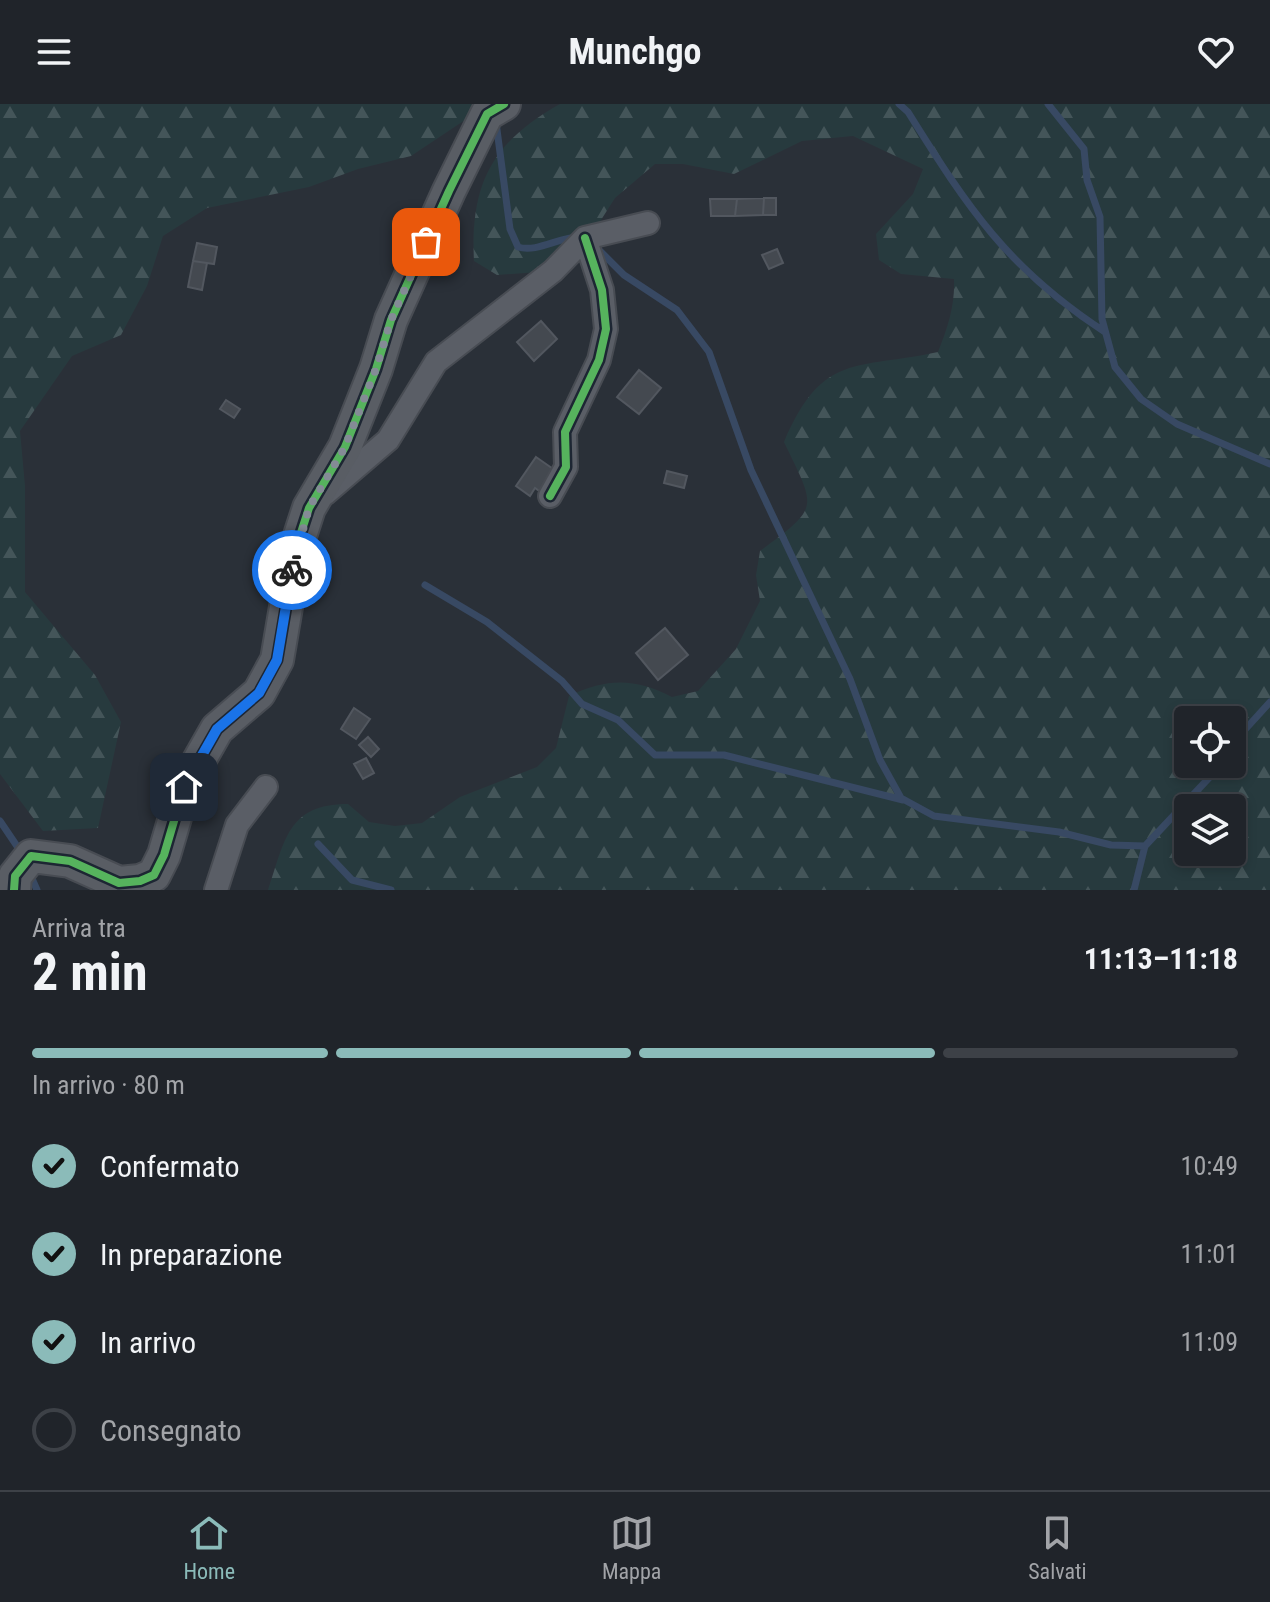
<!DOCTYPE html>
<html lang="it">
<head>
<meta charset="utf-8">
<style>
	:root { --surface:#20242a; --page:#282c32; --text:#f1f3f6; --muted:#a2a4a8; --line:#3d4147; --accent:#8bbbb9 }
	body { margin:0; font-family:"Roboto Condensed",sans-serif; background:var(--page); color:var(--text); height:100vh; display:flex; flex-direction:column; font-size:30px; white-space:nowrap }
	* { box-sizing:border-box; margin:0 }
	p { font-size:26px; color:var(--muted) }
	.icon { flex:none; width:44px; height:44px; fill:none; stroke:currentColor; stroke-width:2; stroke-linecap:round; stroke-linejoin:round }
	.map { position:relative; height:786px; overflow:hidden }
	.details { display:flex; flex-direction:column; background:var(--surface); flex:1 }
	.details>* { flex:none }
	.fabs { position:absolute; left:1174px; top:602px; display:grid; gap:16px }
	.fabs a { display:grid; place-items:center; width:72px; height:72px; border-radius:8px; background:var(--surface); box-shadow:0 4px 12px #0003,0 0 0 2px var(--line); font-size:40px }
	.pin { position:absolute; display:grid; place-items:center; width:68px; height:68px; color:#fff; margin:-34px; border-radius:16px; box-shadow:0 4px 12px #0006 }
	.courier { position:absolute; display:grid; place-items:center; width:80px; height:80px; margin:-40px; border:6px solid #1a73e8; border-radius:50%; background:#fff; color:#222; box-shadow:0 2px 10px #0007 }
	.head em { font-style:normal; font-weight:700 }
	.head div { display:flex; flex-direction:column-reverse }
	.head { display:flex; align-items:center; justify-content:space-between; height:136px; padding:0 32px }
	h1 { font-size:52px; font-weight:700; line-height:60px }
	.bar { display:grid; grid-template-columns:repeat(4,1fr); gap:12px 8px; align-content:center; height:96px; padding:0 32px }
	.bar i { height:10px; border-radius:6px; background:var(--line) }
	.bar .current { background:var(--accent) }
	.bar p { grid-column:span 4 }
	ol { padding:0 32px; list-style:none }
	li { display:flex; align-items:center; gap:24px; height:88px }
	li p { margin-inline-start:auto }
	li .icon { padding:8px; border-radius:50%; background:var(--accent); color:#111; stroke-width:4 }
	li:last-child { color:var(--muted) }
	li i { width:44px; height:44px; border:4px solid var(--line); border-radius:50% }
	header { display:flex; justify-content:space-between; align-items:center; height:104px; padding:0 32px; background:var(--surface); font-size:36px; font-weight:700 }
	.tabs { display:flex; justify-content:space-around; align-items:center; height:112px; border-top:2px solid var(--line); background:var(--surface); font-size:22px; color:var(--muted) }
	.tabs a { display:grid; justify-items:center; gap:4px }
	.tabs .current { color:var(--accent) }
	.map>svg:first-child { display:block }
	.forest { fill:url(#forest-firs); fill-rule:evenodd }
	.lines { fill:none; stroke-linecap:round; stroke-linejoin:round }
	.stream { stroke:#384963; stroke-width:7 }
	.building { fill:#444950; stroke:#52575f; stroke-width:2 }
	.street-casing { stroke:#484c53; stroke-width:26 }
	.secondary-casing { stroke:#484c53; stroke-width:36 }
	.street { stroke:#5a5e66; stroke-width:22 }
	.secondary { stroke:#595d64; stroke-width:32 }
	.cycleway-casing { stroke:#1d2633; stroke-width:13 }
	.cycleway { stroke:#56b35d; stroke-width:8 }
	.done { stroke:#848b96; stroke-width:8; stroke-dasharray:0 14.4 }
	.route { stroke:#1a73e8; stroke-width:10 }
</style>
</head>
<body>
<header><svg class="icon" aria-label="menu" viewBox="0 0 24 24"><path d="M4 6h16M4 12h16M4 18h16"/></svg>Munchgo<svg class="icon" aria-label="heart" viewBox="0 0 24 24"><path d="M12 20l-8-8c-3-5 5-10 8-4 3-6 11-1 8 4z"/></svg></header>
<div class="map">
<svg width="1270" height="786" viewBox="0 0 1270 786">
	<defs>
		<pattern id="forest-firs" width="22" height="20" patternUnits="userSpaceOnUse" patternTransform="scale(2)"><rect width="22" height="20" fill="#273a3e"/><path d="M5 1l3.5 6h-7zM16 11l3.5 6h-7z" fill="#445559"/></pattern>
	</defs>
	<rect width="100%" height="100%" fill="#2a3038"/>
	<!-- forest -->
	<path class="forest" d="M 0,0 L 489,0 L 411,52 L 358,65 L 309,83 L 207,104 L 163,132 L 147,182 L 121,231 L 72,252 L 20,327 L 25,382 L 25,488 L 95,571 L 121,618 L 98,724 L 43,727 L 0,670 Z
		M 560,0 L 1270,0 L 1270,786 L 268,786 C 285,737 287,700 348,700 L 369,718 L 395,722 L 422,719 L 460,693 L 537,663 L 556,644 L 569,592 C 608,574 634,574 672,593 L 698,587 L 736,545 L 760,497 L 756,471 L 760,447 C 821,402 816,405 784,338 C 823,247 856,266 938,248 C 948,223 955,202 954,175 L 901,170 L 879,156 L 876,130 L 913,90 L 923,65 L 853,32 L 802,37 L 734,70 L 683,60 L 655,60 L 615,94 L 601,116 L 553,167 L 497,171 L 474,157 C 470,80 492,38 560,0 ZM 1188,616 L 1232,616 L 1232,660 L 1188,660 ZM 1188,704 L 1232,704 L 1232,748 L 1188,748 Z"/>
	<g class="lines">
		<!-- stream -->
		<path class="stream" d="M 899,0 L 908,8 C 968,104 1008,165 1105,228
			M 1048,0 L 1084,45 L 1087,76 L 1100,113 L 1102,215 L 1115,263 L 1141,295 L 1177,320 L 1270,360
			M 496,18 L 510,125 L 518,143 C 537,149 559,133 579,133
			M 596,143 L 624,171 L 677,206 L 709,248 L 751,366 L 850,575 L 880,656 L 901,694 L 934,712 L 1059,728 L 1111,741 L 1145,742
			M 425,481 L 487,518 L 562,577 L 582,600 L 618,616 L 655,651 L 724,651 L 903,696
			M 1232,647 L 1241,630 L 1270,598
			M 0,717 L 23,751
			M 318,740 L 352,776 L 391,786
			M 30,770 L 37,786
			M 1134,786 L 1145,742 L 1222,660"/>
	</g>
	<!-- building -->
	<path class="building" d="M 764,94 L 776,94 L 776,111 L 763,111 Z
		M 764,94 L 763,111 L 735,112 L 737,95 Z
		M 710,95 L 737,95 L 735,112 L 711,112 Z
		M 197,139 L 217,143 L 214,160 L 193,157 Z
		M 777,145 L 783,159 L 769,165 L 762,151 Z
		M 193,157 L 207,159 L 202,186 L 188,183 Z
		M 541,217 L 557,235 L 534,257 L 517,238 Z
		M 639,266 L 661,284 L 639,310 L 617,293 Z
		M 226,296 L 240,305 L 234,314 L 220,305 Z
		M 536,353 L 556,367 L 542,389 L 535,384 L 530,392 L 516,382 Z
		M 667,367 L 687,372 L 684,384 L 664,379 Z
		M 665,524 L 688,551 L 658,576 L 636,549 Z
		M 354,604 L 370,615 L 356,635 L 341,625 Z
		M 368,633 L 379,645 L 371,653 L 359,641 Z
		M 366,654 L 374,669 L 363,675 L 354,660 Z"/>
	<g class="lines">
		<defs>
			<path id="street" d="M 325,390 L 388,336 L 436,258 L 553,167 L 585,134 L 648,119
				M 550,392 L 566,363 L 565,328 L 599,256 L 606,225 L 602,186 L 585,134
				M 216,786 L 237,721 L 266,683"/>
			<path id="secondary" d="M 14,786 L 15,772 L 31,752 L 70,757 L 119,779 L 140,777 L 154,771 L 164,751 L 184,683 L 217,625 L 259,589 L 277,556 L 296,444 L 309,404 L 345,343 L 376,265 L 391,216 L 449,87 L 487,10 L 504,0"/>
		</defs>
		<!-- street casing -->
		<use href="#street" class="street-casing"/>
		<!-- secondary casing -->
		<use href="#secondary" class="secondary-casing"/>
		<!-- street -->
		<use href="#street" class="street"/>
		<!-- secondary -->
		<use href="#secondary" class="secondary"/>
		<defs>
			<path id="cycleway" d="M 550,392 L 566,363 L 565,328 L 599,256 L 606,225 L 602,186 L 585,134
				M 14,786 L 15,772 L 31,752 L 70,757 L 119,779 L 140,777 L 154,771 L 164,751 L 184,683 L 217,625 L 259,589 L 277,556 L 296,444 L 309,404 L 345,343 L 376,265 L 391,216 L 449,87 L 487,10 L 504,0"/>
		</defs>
		<!-- cycleway casing -->
		<use href="#cycleway" class="cycleway-casing"/>
		<!-- cycleway -->
		<use href="#cycleway" class="cycleway"/>
	</g>
	<g class="lines">
		<!-- done -->
		<path class="done" d="M 292,466 L 309,404 L 345,343 L 376,265 L 391,216 L 426,138"/>
		<!-- route -->
		<path class="route" d="M 184,683 L 217,625 L 259,589 L 277,556 L 292,466"/>
	</g>
</svg>
<div class="fabs">
<a><svg class="icon" aria-label="locate" viewBox="0 0 24 24"><circle cx="12" cy="12" r="6"/><path d="M12 2v4M12 18v4M2 12h4M18 12h4"/></svg></a>
<a><svg class="icon" aria-label="layers" viewBox="0 0 24 24"><path d="M12 4l9 5-9 5-9-5zM3 14l9 5 9-5"/></svg></a>
</div>
<div class="pin" style="left:426px;top:138px;background:#ea580c"><svg class="icon" aria-label="bag" viewBox="0 0 24 24"><path d="M5 8h14l-1 12H6zM9 8a3 3 0 0 1 6 0"/></svg></div>
<div class="pin" style="left:184px;top:683px;background:#1f2937"><svg class="icon" aria-label="home" viewBox="0 0 24 24"><path d="M3 11l9-7 9 7M6 9v11h12V9"/></svg></div>
<div class="courier" style="left:292px;top:466px"><svg class="icon" aria-label="bike" viewBox="0 0 24 24"><circle cx="6" cy="16" r="4"/><circle cx="18" cy="16" r="4"/><path d="M6 16l4-8h5l3 8M10 8l3 8H6M13 5h3"/></svg></div>
</div>
<section class="details">
<div class="head"><div><h1>2 min</h1><p>Arriva tra</p></div><em>11:13–11:18</em></div>
<div class="bar"><i class="current"></i><i class="current"></i><i class="current"></i><i></i><p>In arrivo · 80 m</p></div>
<ol>
<li><svg class="icon" aria-label="check" viewBox="0 0 24 24"><path d="M5 12l5 5 9-10"/></svg>Confermato<p>10:49</p></li>
<li><svg class="icon" aria-label="check" viewBox="0 0 24 24"><path d="M5 12l5 5 9-10"/></svg>In preparazione<p>11:01</p></li>
<li><svg class="icon" aria-label="check" viewBox="0 0 24 24"><path d="M5 12l5 5 9-10"/></svg>In arrivo<p>11:09</p></li>
<li><i></i>Consegnato</li>
</ol>
</section>
<nav class="tabs">
<a class="current"><svg class="icon" aria-label="home" viewBox="0 0 24 24"><path d="M3 11l9-7 9 7M6 9v11h12V9"/></svg>Home</a>
<a><svg class="icon" aria-label="map" viewBox="0 0 24 24"><path d="M3 6l6-2 6 2 6-2v14l-6 2-6-2-6 2zM9 4v14M15 6v14"/></svg>Mappa</a>
<a><svg class="icon" aria-label="saved" viewBox="0 0 24 24"><path d="M7 4h10v16l-5-4-5 4z"/></svg>Salvati</a>
</nav>
</body>
</html>
